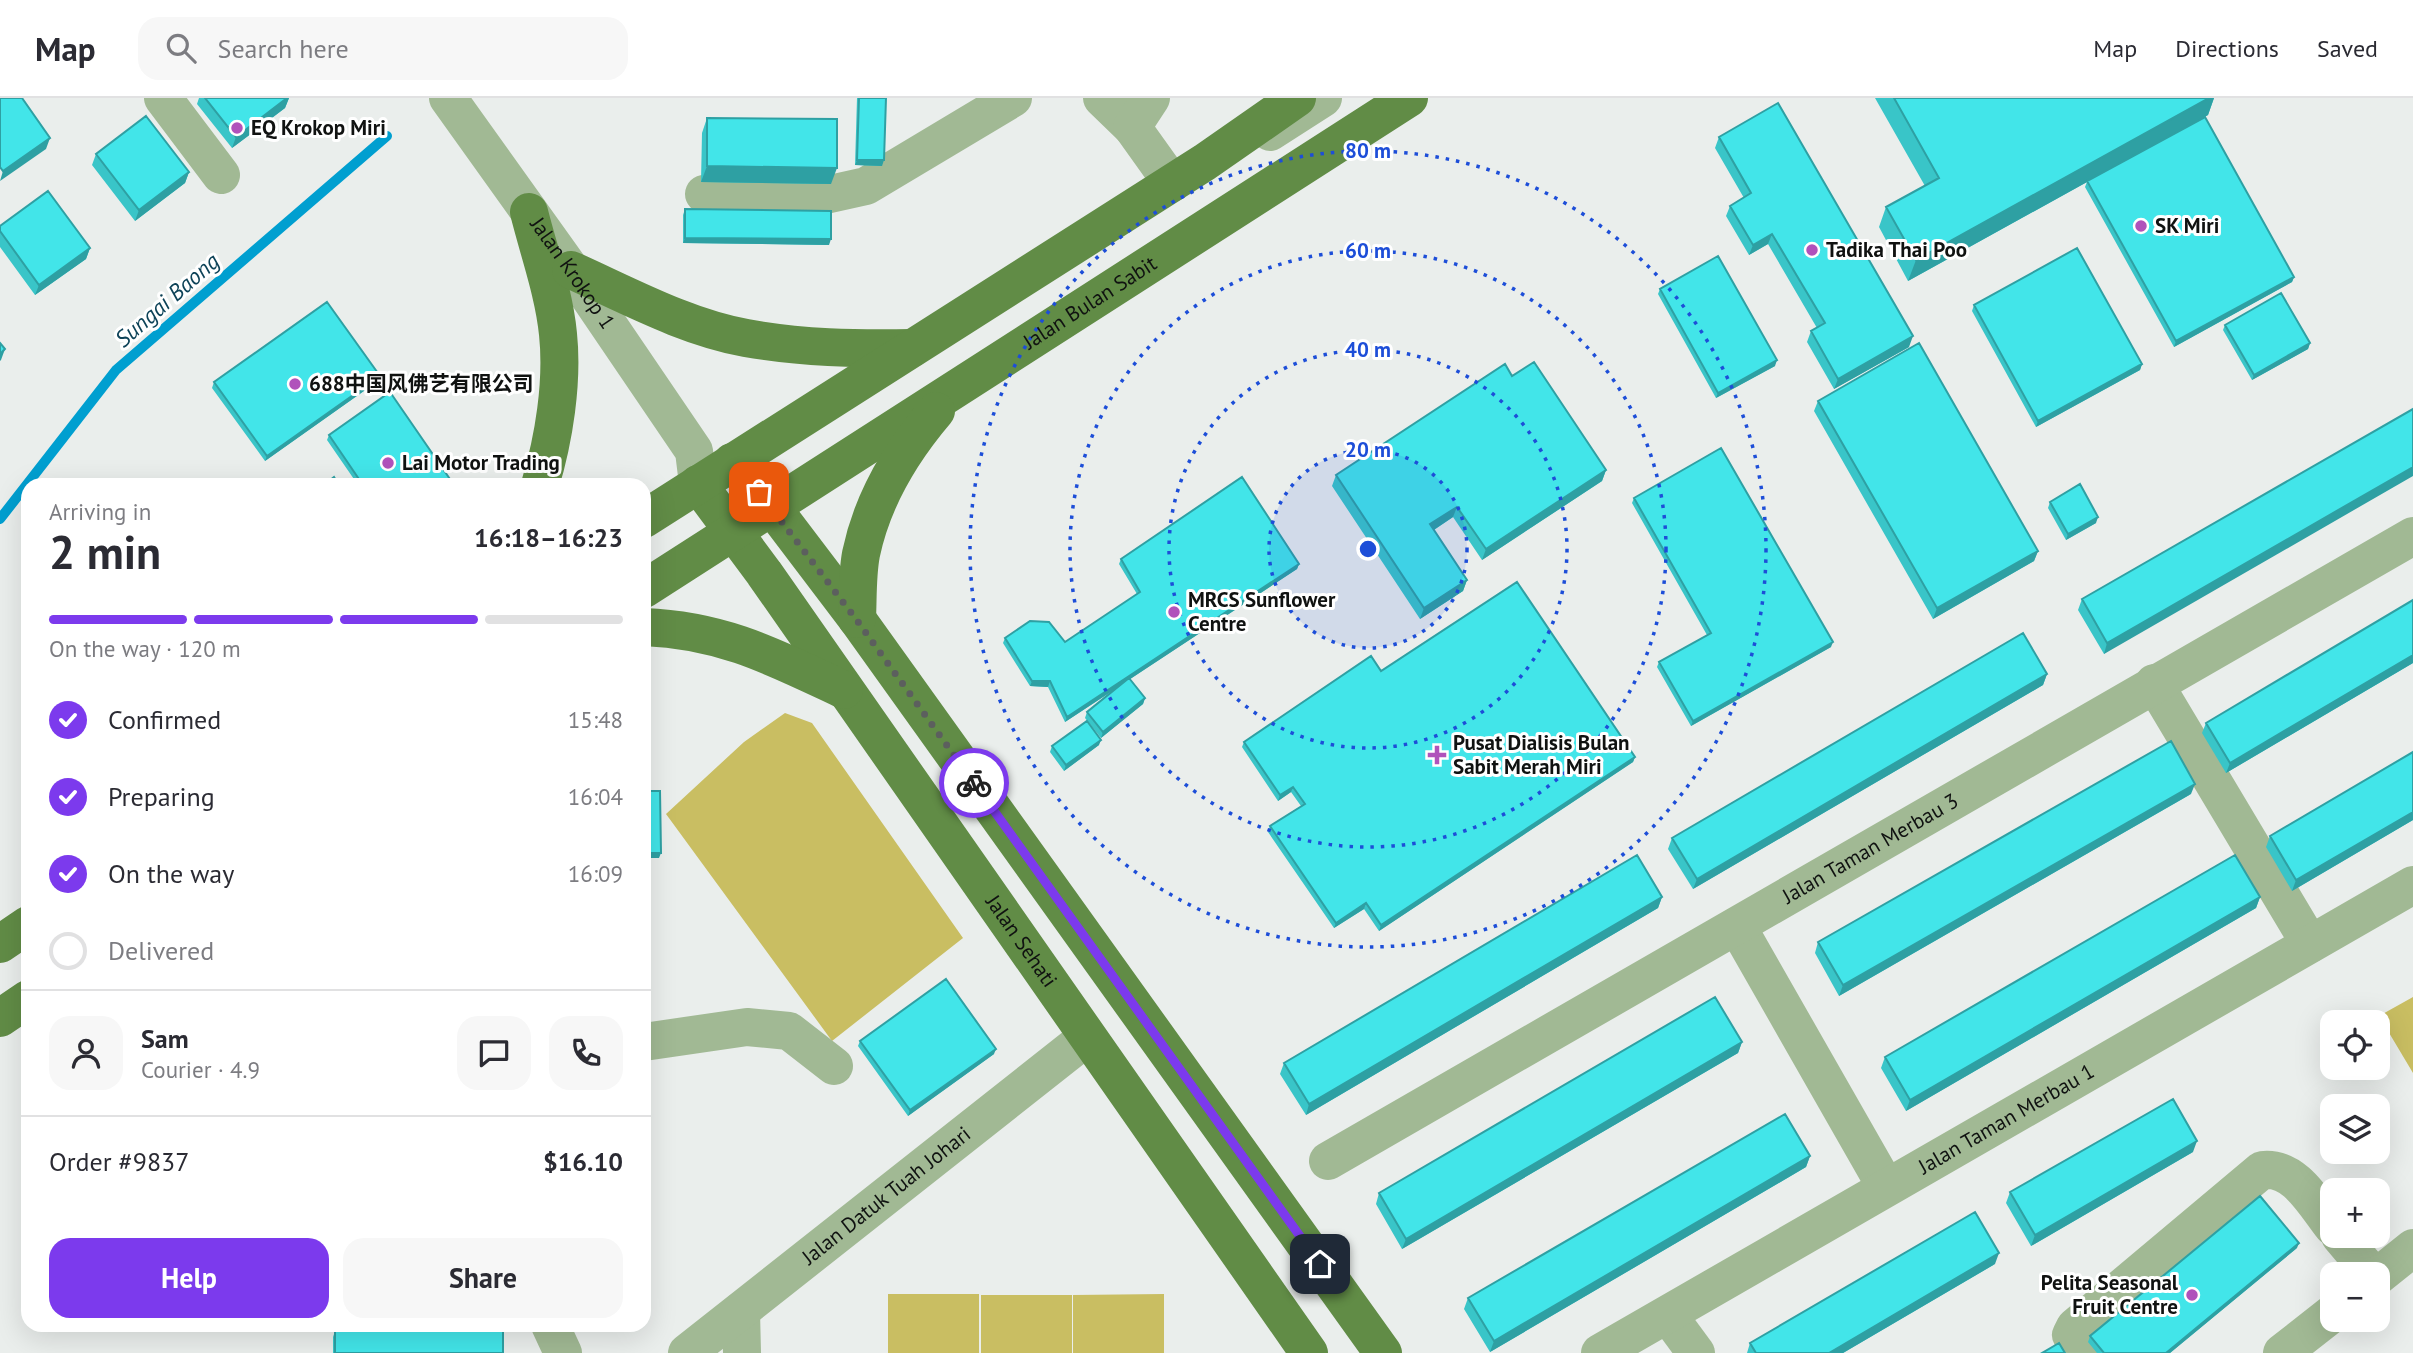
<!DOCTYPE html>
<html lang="en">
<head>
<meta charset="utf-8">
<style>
	:root { --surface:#fff; --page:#f7f7f7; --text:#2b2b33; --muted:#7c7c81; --line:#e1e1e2; --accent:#7c3aed }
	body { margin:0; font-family:"PT Sans","Noto Sans SC",sans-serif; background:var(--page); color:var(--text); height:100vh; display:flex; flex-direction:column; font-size:26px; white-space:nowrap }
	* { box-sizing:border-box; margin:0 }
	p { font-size:23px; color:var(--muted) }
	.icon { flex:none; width:38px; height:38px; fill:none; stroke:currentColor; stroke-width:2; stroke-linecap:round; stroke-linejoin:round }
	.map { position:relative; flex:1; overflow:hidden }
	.drawer { position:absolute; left:21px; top:380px; width:630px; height:854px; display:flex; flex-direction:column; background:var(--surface); border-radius:21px; box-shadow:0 7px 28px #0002 }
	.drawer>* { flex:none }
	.controls { position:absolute; left:2320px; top:912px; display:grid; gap:14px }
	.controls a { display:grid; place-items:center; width:70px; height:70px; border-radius:14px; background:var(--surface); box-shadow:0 7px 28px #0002; font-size:35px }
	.pin { position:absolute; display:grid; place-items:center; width:60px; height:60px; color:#fff; margin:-30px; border-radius:14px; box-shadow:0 4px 10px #0006 }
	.courier { position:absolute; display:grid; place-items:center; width:70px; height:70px; margin:-35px; border:5px solid #7c3aed; border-radius:50%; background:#fff; color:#222; box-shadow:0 2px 9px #0007 }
	.overview em { font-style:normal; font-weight:700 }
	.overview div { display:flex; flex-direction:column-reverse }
	.overview { display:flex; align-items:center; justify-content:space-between; height:119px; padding:0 28px }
	h1 { font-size:46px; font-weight:700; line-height:52px }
	.bar { display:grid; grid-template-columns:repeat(4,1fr); gap:10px 7px; align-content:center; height:84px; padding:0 28px }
	.bar i { height:9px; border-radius:5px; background:var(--line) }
	.bar .selected { background:var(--accent) }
	.bar p { grid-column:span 4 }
	.line { display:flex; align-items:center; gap:18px; padding:0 28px; border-top:2px solid var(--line) }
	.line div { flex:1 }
	.round { display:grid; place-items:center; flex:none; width:74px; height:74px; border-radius:21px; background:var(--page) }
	ol { padding:0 28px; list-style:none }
	li { display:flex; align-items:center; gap:21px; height:77px }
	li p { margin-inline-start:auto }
	li .icon { padding:7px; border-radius:50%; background:var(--accent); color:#fff; stroke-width:4 }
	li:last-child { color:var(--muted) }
	li i { width:38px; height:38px; border:4px solid var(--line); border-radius:50% }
	.button { display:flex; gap:14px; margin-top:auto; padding:14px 28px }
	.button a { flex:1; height:80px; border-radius:21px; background:var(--accent); color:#fff; font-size:28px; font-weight:700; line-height:80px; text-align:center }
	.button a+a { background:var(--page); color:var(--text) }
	header { display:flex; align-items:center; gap:42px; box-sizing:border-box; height:98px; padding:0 35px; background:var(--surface); border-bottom:2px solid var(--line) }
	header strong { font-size:33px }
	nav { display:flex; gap:38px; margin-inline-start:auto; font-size:24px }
	.search { width:490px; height:63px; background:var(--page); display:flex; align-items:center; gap:18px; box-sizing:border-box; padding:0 24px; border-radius:21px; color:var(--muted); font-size:26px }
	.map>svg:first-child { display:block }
	.pitch { fill:#c9be62 }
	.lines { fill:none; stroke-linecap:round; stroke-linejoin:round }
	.stream { stroke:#009fd0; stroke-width:10 }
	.minor { stroke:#a1b994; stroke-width:38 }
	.major { stroke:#618c46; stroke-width:38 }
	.wall { fill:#39c5c8 }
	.shaded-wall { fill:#2ea0a3 }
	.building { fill:#42e5e9; stroke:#2ea0a3; stroke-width:2 }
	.done { stroke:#5c5f5e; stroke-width:7; stroke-dasharray:0 12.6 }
	.route { stroke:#7c3aed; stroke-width:9 }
	.ring { fill:none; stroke:#1d4ed8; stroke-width:3.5; stroke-dasharray:3.5 7 }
	.poi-dot { fill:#b052bb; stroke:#fff; stroke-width:2.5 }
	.labels { text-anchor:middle; stroke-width:6; stroke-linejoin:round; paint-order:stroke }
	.poi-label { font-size:21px; font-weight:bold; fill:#101211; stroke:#fff; text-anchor:start }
	.street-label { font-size:21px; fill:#101211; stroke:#fff }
	.water-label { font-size:23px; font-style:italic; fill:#0e4358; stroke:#fff }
	.centre { fill:#1d4ed8; stroke:#fff; stroke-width:3.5 }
	.ring-label { font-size:21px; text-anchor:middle; font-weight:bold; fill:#1d4ed8; stroke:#fff; stroke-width:6; stroke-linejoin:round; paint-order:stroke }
</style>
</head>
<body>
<header>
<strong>Map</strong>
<div class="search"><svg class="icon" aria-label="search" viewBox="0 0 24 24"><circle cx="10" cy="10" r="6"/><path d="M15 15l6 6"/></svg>Search here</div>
<nav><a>Map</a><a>Directions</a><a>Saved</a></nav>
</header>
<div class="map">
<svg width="2413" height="1255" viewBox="0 0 2413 1255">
	<rect width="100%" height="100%" fill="#eaeeec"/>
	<!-- pitch -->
	<path class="pitch" d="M 785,615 L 812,625 L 963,840 L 832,943 L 666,716 L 744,644 Z
		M 2413,899 L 2413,975 L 2379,918 Z
		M 888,1196 L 979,1196 L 979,1255 L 888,1255 Z
		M 1164,1196 L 1164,1255 L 1073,1255 L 1073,1197 Z
		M 981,1197 L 1072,1197 L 1072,1255 L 981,1255 Z"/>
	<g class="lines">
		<!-- stream -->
		<path class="stream" d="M 0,421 L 116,272 L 387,38"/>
		<!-- minor -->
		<g class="minor">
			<path d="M 163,0 L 221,77"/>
			<path id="s1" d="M 448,0 L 571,172 L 694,353 L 698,386"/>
			<path d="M 1102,0 L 1132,29"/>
			<path d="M 1151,0 L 1132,29 L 1172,85"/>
			<path d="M 1270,34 L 1323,0"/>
			<path d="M 704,96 L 821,98 L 866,88 L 1013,0"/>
			<path d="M 2154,585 L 2310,846"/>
			<path d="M 1737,828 L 1886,1089"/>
			<path d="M 644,944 L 747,929 L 789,933 L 834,968"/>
			<path id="s2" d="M 1328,1063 L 2413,438"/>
			<path d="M 2340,1138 L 2372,1176"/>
			<path d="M 2378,1178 L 2413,1150"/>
			<path d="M 741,1213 L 742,1255"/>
			<path d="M 1668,1217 L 1696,1255"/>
			<path d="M 550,1227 L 563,1255"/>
			<path id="s3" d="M 687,1255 L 1086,940"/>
			<path id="s4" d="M 1600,1255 L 2413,787"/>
			<path d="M 2082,1255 L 2071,1237 L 2075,1229 L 2262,1072 C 2295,1068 2314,1105 2333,1129"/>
			<path d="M 2282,1255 L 2333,1215"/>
		</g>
		<!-- major -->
		<g class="major">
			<path d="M 529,114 C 539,154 554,195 558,236 C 563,284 554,341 540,387"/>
			<path d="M 571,172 C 627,197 685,229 746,240 C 802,250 855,251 912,250"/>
			<path d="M 732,364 L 772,409 L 857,521 L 1383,1255"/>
			<path id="s5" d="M 698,386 L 764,475 L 1309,1255"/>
			<path d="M 644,421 L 1205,64 L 1297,0"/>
			<path id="s6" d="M 644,491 L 1409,0"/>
			<path d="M 857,521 C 858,500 857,477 861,456 C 872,403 902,353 936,313"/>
			<path d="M 644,529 C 723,532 774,559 844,592"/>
			<path d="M 0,846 L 28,827"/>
			<path d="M 0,920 L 28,901"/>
		</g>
	</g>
	<!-- wall -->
	<path class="wall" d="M 199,0 L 289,0 L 285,10 L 232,50 L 197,6 Z
		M 857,0 L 886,0 L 882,68 L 855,67 Z
		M 1875,0 L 2214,0 L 2208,17 L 2157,45 L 2294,179 L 2292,184 L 2174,249 L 2085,89 L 2087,84 L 1908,183 L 1879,129 L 1886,109 L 1925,88 Z
		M 707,20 L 831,86 L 701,84 L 702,35 Z
		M 1719,39 L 1909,249 L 1834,291 L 1807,244 L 1811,233 L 1817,230 L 1768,146 L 1749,157 L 1726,118 L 1730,108 L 1744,100 L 1715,50 Z
		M 96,56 L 189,74 L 185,85 L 135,123 L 92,67 Z
		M 685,111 L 829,147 L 683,145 L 683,117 Z
		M 0,128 L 90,150 L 86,161 L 35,197 L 0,149 Z
		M 1660,191 L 1775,268 L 1716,300 L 1658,196 Z
		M 1974,207 L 2142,266 L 2140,272 L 2036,329 L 1972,213 Z
		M 2225,227 L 2310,245 L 2308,251 L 2252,282 L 2223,232 Z
		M 380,278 L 378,283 L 265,363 L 212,290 L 214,284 Z
		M 1512,278 L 1606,372 L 1602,383 L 1482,462 L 1453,419 L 1434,432 L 1467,482 L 1463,493 L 1420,521 L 1332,388 L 1336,377 Z
		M 1818,303 L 2038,453 L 2034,463 L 1933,521 L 1814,313 Z
		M 2413,311 L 2104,556 L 2078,512 L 2082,501 Z
		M 329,337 L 454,387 L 358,387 L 327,342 Z
		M 1634,400 L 1831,549 L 1691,628 L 1657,569 L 1659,564 L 1707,537 L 1632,405 Z
		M 2050,404 L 2096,425 L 2066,442 L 2048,410 Z
		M 1121,461 L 1299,466 L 1297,471 L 1130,581 L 1145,600 L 1143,606 L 1101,640 L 1085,620 L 1087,614 L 1120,588 L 1065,624 L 1048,589 L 1030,588 L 1003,545 L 1005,540 L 1065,544 L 1137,496 L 1119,466 Z
		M 2413,502 L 2413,565 L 2226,675 L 2202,635 L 2206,625 Z
		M 1381,573 L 1635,659 L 1633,664 L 1379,833 L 1364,811 L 1334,830 L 1268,734 L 1270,728 L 1301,708 L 1291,694 L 1278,703 L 1242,649 L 1244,644 Z
		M 2047,576 L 2043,587 L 1693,791 L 1668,751 L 1672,740 Z
		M 1099,647 L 1064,673 L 1050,654 L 1052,648 Z
		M 2413,654 L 2413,722 L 2292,793 L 2266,749 L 2270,738 Z
		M 2191,696 L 1839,898 L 1815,855 L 1818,844 Z
		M 1662,799 L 1658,810 L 1306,1017 L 1280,976 L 1284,965 Z
		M 2260,799 L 2256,810 L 1906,1013 L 1881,970 L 1885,959 Z
		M 860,943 L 994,956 L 908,1018 L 858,948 Z
		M 1742,944 L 1738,955 L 1402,1151 L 1376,1106 L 1379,1095 Z
		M 2193,1054 L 2031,1148 L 2006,1105 L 2010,1094 Z
		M 1810,1058 L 1806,1069 L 1490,1254 L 1464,1211 L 1468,1200 Z
		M 2297,1150 L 2170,1255 L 2097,1255 L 2088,1244 L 2090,1238 Z
		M 1995,1166 L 1843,1255 L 1747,1255 L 1750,1245 Z
		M 335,1233 L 503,1255 L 333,1255 L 333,1239 Z"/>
	<!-- shaded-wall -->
	<path class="shaded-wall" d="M 287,0 L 289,0 L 285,10 L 232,50 L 236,39 Z
		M 2209,0 L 2214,0 L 2208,17 L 1908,183 L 1916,162 Z
		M 50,40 L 46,51 L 0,83 L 3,73 Z
		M 857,62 L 884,62 L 882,68 L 855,67 Z
		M 707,68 L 837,70 L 831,86 L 701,84 Z
		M 189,74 L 185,85 L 135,123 L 139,112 Z
		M 1772,136 L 1768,146 L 1749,157 L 1753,147 Z
		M 685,140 L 831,141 L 829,147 L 683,145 Z
		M 90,150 L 86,161 L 35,197 L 39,187 Z
		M 2294,179 L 2292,184 L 2174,249 L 2176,243 Z
		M 1913,238 L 1909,249 L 1834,291 L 1838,281 Z
		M 2310,245 L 2308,251 L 2252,282 L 2254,277 Z
		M 5,251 L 1,262 L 0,263 L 0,256 Z
		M 1777,262 L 1775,268 L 1716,300 L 1718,295 Z
		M 2142,266 L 2140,272 L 2036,329 L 2038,323 Z
		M 380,278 L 378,283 L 265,363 L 267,358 Z
		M 2413,369 L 2413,378 L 2104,556 L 2107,545 Z
		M 1606,372 L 1602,383 L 1482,462 L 1486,451 Z
		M 1457,409 L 1453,419 L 1426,437 L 1430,426 Z
		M 2098,419 L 2096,425 L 2066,442 L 2068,436 Z
		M 2038,453 L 2034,463 L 1933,521 L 1937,510 Z
		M 1299,466 L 1297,471 L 1065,624 L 1067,619 Z
		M 1467,482 L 1463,493 L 1420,521 L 1424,510 Z
		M 1833,544 L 1831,549 L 1691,628 L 1693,623 Z
		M 2413,557 L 2413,565 L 2226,675 L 2230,665 Z
		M 2047,576 L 2043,587 L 1693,791 L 1697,781 Z
		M 1032,583 L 1050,583 L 1048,589 L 1030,588 Z
		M 1145,600 L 1143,606 L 1101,640 L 1103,634 Z
		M 1101,642 L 1099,647 L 1064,673 L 1066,667 Z
		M 1635,659 L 1633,664 L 1379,833 L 1381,827 Z
		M 2195,686 L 2191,696 L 1839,898 L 1843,887 Z
		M 1293,689 L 1291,694 L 1278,703 L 1280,697 Z
		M 2413,714 L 2413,722 L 2292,793 L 2296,782 Z
		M 644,755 L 661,755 L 659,760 L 644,760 Z
		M 1662,799 L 1658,810 L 1306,1017 L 1309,1006 Z
		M 2260,799 L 2256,810 L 1906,1013 L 1910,1002 Z
		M 1366,805 L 1364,811 L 1334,830 L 1336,825 Z
		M 1742,944 L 1738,955 L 1402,1151 L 1406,1141 Z
		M 996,951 L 994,956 L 908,1018 L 910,1012 Z
		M 2197,1043 L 2193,1054 L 2031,1148 L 2035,1137 Z
		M 1810,1058 L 1806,1069 L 1490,1254 L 1494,1243 Z
		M 2299,1145 L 2297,1150 L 2170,1255 L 2166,1255 Z
		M 1999,1155 L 1995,1166 L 1843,1255 L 1829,1255 Z"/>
	<!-- building -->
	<path class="building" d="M 0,0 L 22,0 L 50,40 L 3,73 L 0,69 Z
		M 205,0 L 287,0 L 236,39 Z
		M 859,0 L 886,0 L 884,62 L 857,62 Z
		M 1894,0 L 2209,0 L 1916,162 L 1886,109 L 1939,80 Z
		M 1778,5 L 1913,238 L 1838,281 L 1811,233 L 1825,225 L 1772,136 L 1753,147 L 1730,108 L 1751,95 L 1719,39 Z
		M 146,18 L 189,74 L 139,112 L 96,56 Z
		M 2205,19 L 2294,179 L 2176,243 L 2087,83 Z
		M 707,20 L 837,21 L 837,70 L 707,68 Z
		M 48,93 L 90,150 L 39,187 L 0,133 L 0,128 Z
		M 685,111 L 831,113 L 831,141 L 685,140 Z
		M 2077,150 L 2142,266 L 2038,323 L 1974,207 Z
		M 1718,158 L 1777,262 L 1718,295 L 1660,191 Z
		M 2281,195 L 2310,245 L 2254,277 L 2225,227 Z
		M 327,204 L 380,278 L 267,358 L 214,284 Z
		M 0,245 L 5,251 L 0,256 Z
		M 1919,245 L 2038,453 L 1937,510 L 1818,303 Z
		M 1534,264 L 1606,372 L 1486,451 L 1457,409 L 1430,426 L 1467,482 L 1424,510 L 1336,377 L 1505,266 L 1512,278 Z
		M 390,294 L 454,387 L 363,387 L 329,337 Z
		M 2413,311 L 2413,369 L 2107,545 L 2082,501 Z
		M 1721,350 L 1833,544 L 1693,623 L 1659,564 L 1711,535 L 1634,400 Z
		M 334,379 L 339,387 L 324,387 Z
		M 1242,379 L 1299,466 L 1067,619 L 1050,583 L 1032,583 L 1005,540 L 1030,523 L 1049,524 L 1065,544 L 1140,494 L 1121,461 Z
		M 2080,386 L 2098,419 L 2068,436 L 2050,404 Z
		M 1517,484 L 1635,659 L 1381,827 L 1366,805 L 1336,825 L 1270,728 L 1305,706 L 1293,689 L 1280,697 L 1244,644 L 1371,558 L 1381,573 Z
		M 2413,502 L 2413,557 L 2230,665 L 2206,625 Z
		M 2023,535 L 2047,576 L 1697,781 L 1672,740 Z
		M 1129,580 L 1145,600 L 1103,634 L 1087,614 Z
		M 1087,623 L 1101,642 L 1066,667 L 1052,648 Z
		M 2171,643 L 2195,686 L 1843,887 L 1818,844 Z
		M 2413,654 L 2413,714 L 2296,782 L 2270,738 Z
		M 644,693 L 660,693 L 661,755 L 644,755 Z
		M 1637,757 L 1662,799 L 1309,1006 L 1284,965 Z
		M 2235,757 L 2260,799 L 1910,1002 L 1885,959 Z
		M 946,881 L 996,951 L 910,1012 L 860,943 Z
		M 1715,899 L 1742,944 L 1406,1141 L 1379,1095 Z
		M 2173,1001 L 2197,1043 L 2035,1137 L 2010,1094 Z
		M 1785,1016 L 1810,1058 L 1494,1243 L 1468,1200 Z
		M 2260,1098 L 2299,1145 L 2166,1255 L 2104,1255 L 2090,1238 Z
		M 1975,1114 L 1999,1155 L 1829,1255 L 1756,1255 L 1750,1245 Z
		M 503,1232 L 503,1255 L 335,1255 L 335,1233 Z
		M 2059,1245 L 2065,1255 L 2042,1255 Z"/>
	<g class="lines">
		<!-- done -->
		<path class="done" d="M 759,394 L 856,521 L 974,685"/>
		<!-- route -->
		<path class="route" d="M 974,685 L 1320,1166"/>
	</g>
	<!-- distance rings -->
	<circle cx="1368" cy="451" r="99" fill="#1d4ed8" fill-opacity=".12"/>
	<g class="ring">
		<circle cx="1368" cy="451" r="99"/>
		<circle cx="1368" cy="451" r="199"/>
		<circle cx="1368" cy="451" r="298"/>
		<circle cx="1368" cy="451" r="398"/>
	</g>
	<!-- markers -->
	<g class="poi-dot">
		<circle cx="237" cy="30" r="7"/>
		<circle cx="2141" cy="128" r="7"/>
		<circle cx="1812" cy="152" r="7"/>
		<circle cx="295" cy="286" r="7"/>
		<circle cx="388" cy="365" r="7"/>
		<circle cx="1174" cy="514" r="7"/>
		<path d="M1433.5 646.5h7v7h7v7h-7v7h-7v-7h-7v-7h7z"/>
		<circle cx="2192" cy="1197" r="7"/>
	</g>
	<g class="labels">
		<!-- poi labels -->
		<g class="poi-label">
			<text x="251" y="37">EQ Krokop Miri</text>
			<text x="2155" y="135">SK Miri</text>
			<text x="1826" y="159">Tadika Thai Poo</text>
			<text x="309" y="293">688中国风佛艺有限公司</text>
			<text x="402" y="372">Lai Motor Trading</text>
			<text x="1188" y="509">MRCS Sunflower<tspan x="1188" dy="24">Centre</tspan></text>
			<text x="1453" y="652">Pusat Dialisis Bulan<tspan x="1453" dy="24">Sabit Merah Miri</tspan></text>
			<text x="2178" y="1192" text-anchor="end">Pelita Seasonal<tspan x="2178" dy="24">Fruit Centre</tspan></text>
		</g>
		<!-- street labels -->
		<g class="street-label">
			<text dy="7" stroke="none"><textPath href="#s1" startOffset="215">Jalan Krokop 1</textPath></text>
			<text dy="7" stroke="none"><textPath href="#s6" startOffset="530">Jalan Bulan Sabit</textPath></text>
			<text dy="7" stroke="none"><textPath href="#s2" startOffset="626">Jalan Taman Merbau 3</textPath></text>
			<text dy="7" stroke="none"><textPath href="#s5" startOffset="560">Jalan Sehati</textPath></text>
			<text dy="7" stroke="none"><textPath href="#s4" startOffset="469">Jalan Taman Merbau 1</textPath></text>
			<text dy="7" stroke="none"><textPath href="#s3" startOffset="254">Jalan Datuk Tuah Johari</textPath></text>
		</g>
		<!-- water labels -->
		<g class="water-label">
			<text transform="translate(167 202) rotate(-41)" y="8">Sungai Baong</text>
		</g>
	</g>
	<circle cx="1368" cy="451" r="10" class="centre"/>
	<g class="ring-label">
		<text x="1368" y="60">80 m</text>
		<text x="1368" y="160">60 m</text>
		<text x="1368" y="259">40 m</text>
		<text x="1368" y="359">20 m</text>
	</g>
</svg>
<div class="controls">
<a><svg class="icon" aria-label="locate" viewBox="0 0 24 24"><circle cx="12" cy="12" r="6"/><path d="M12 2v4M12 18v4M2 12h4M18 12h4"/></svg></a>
<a><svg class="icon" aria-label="layers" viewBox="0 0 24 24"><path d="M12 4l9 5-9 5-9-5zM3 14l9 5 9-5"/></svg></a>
<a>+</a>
<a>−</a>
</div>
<div class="pin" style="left:759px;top:394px;background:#ea580c"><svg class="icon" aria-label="bag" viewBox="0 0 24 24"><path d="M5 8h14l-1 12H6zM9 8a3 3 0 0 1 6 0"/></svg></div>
<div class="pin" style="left:1320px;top:1166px;background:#1f2937"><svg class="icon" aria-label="home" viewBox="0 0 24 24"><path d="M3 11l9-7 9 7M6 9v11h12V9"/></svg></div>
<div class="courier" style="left:974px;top:685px"><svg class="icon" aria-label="bike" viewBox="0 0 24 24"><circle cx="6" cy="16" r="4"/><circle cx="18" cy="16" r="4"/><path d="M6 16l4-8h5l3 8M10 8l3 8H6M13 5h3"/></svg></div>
<section class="drawer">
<div class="overview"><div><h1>2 min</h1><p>Arriving in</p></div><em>16:18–16:23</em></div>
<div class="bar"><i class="selected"></i><i class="selected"></i><i class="selected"></i><i></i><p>On the way · 120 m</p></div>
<ol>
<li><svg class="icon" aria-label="check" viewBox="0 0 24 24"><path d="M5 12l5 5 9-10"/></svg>Confirmed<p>15:48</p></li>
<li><svg class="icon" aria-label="check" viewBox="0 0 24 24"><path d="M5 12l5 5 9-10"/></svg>Preparing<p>16:04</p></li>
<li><svg class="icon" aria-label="check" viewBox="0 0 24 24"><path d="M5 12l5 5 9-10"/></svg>On the way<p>16:09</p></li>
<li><i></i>Delivered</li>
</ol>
<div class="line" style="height:126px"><a class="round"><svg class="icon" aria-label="person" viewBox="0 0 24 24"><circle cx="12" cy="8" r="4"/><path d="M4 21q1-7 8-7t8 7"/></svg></a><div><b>Sam</b><p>Courier · 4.9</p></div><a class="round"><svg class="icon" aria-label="chat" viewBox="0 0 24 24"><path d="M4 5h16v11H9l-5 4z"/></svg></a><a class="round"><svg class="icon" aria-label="phone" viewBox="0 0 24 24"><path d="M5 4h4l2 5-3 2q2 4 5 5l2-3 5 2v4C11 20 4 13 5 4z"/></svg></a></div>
<div class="line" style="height:91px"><div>Order #9837</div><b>$16.10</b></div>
<div class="button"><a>Help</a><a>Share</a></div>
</section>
</div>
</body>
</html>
